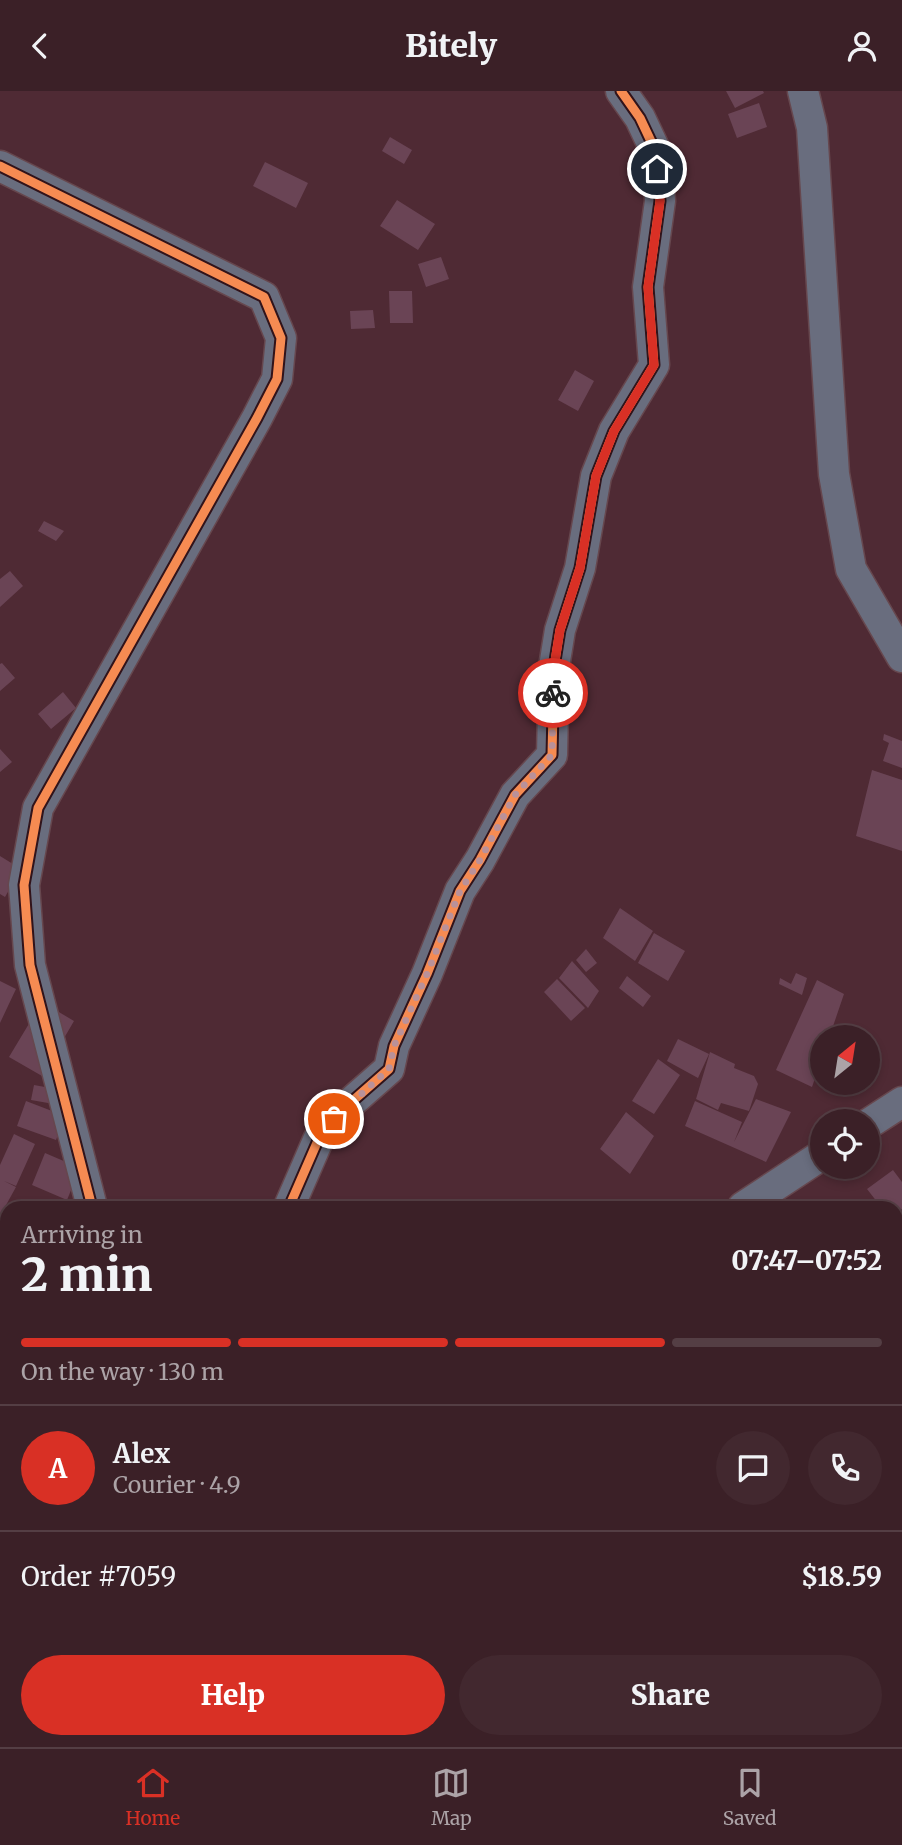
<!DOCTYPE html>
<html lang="en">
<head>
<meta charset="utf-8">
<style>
	:root { --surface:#3b2027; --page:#42282f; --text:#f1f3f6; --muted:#aca3a7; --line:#543e44; --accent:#d93025 }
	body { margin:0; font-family:Merriweather,serif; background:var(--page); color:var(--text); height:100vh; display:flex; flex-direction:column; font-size:26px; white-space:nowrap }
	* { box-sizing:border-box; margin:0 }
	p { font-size:23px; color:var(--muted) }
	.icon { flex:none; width:38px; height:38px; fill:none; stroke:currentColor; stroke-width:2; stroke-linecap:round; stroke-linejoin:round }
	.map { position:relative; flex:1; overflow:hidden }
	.details { position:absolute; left:0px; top:1110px; width:903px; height:548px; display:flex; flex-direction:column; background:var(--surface); border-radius:21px 21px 0 0; box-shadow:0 4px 10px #0003,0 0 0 2px var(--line) }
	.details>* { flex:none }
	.needle { width:46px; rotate:30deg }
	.tools { position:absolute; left:810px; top:934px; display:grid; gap:14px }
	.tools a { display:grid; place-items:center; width:70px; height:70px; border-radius:50%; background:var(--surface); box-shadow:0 4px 10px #0003,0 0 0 2px var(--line); font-size:35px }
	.pin { position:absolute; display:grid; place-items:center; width:60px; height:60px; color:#fff; margin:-30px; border:4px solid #fff; border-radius:50%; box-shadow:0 2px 7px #0007 }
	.courier { position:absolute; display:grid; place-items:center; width:70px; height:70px; margin:-35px; border:5px solid #d93025; border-radius:50%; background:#fff; color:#222; box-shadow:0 2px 9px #0007 }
	.overview em { font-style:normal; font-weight:800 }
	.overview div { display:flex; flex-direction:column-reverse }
	.overview { display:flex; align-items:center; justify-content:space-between; height:119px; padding:0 21px }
	h1 { font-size:46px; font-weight:800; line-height:52px }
	.bar { display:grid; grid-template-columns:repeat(4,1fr); gap:10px 7px; align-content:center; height:84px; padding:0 21px }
	.bar i { height:9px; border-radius:5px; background:var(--line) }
	.bar .selected { background:var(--accent) }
	.bar p { grid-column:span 4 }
	.line { display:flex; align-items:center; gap:18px; padding:0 21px; border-top:2px solid var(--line) }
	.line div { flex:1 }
	.round { display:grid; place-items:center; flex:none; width:74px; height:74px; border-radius:37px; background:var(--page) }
	.cta { display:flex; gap:14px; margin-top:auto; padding:14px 21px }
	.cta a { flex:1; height:80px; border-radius:42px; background:var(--accent); color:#fff; font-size:28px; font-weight:800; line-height:80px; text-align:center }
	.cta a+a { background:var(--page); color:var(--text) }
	header { display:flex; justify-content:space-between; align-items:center; height:91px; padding:0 21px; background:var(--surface); font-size:32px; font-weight:800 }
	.dock { display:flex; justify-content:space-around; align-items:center; height:98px; border-top:2px solid var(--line); background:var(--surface); font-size:19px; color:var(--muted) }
	.dock a { display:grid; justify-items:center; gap:4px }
	.dock .selected { color:var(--accent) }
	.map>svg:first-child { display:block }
	.building { fill:#6a4455 }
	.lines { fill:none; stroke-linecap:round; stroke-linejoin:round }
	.minor-casing { stroke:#66474e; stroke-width:33 }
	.minor { stroke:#696d7e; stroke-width:30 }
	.cycleway-casing { stroke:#31131a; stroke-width:13 }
	.cycleway { stroke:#f68b52; stroke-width:9 }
	.done { stroke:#ba9199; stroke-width:7; stroke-dasharray:0 12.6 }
	.route { stroke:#d93025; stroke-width:9 }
</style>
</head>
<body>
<header><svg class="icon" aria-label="back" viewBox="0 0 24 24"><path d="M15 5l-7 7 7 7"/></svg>Bitely<svg class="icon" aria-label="person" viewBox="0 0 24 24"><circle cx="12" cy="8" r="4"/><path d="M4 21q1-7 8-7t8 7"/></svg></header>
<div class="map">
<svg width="902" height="1656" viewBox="0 0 902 1656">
	<rect width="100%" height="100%" fill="#4f2a34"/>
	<!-- building -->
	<path class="building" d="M 726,0 L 763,0 L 764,2 L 735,17 Z
		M 759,12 L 767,36 L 737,47 L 728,23 Z
		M 390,46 L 412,59 L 404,73 L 382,60 Z
		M 265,71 L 308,92 L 296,117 L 253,95 Z
		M 397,109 L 435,133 L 418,159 L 380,135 Z
		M 441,166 L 449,188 L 426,196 L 418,173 Z
		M 389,200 L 412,200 L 413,232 L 390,232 Z
		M 373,219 L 375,237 L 351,238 L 350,220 Z
		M 575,279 L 594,290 L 578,320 L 558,309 Z
		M 44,430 L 64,440 L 56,450 L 38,440 Z
		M 10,480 L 23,495 L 0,516 L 0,488 Z
		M 2,572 L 15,587 L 0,600 L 0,573 Z
		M 63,601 L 76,617 L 51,638 L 38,623 Z
		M 884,643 L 902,650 L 902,677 L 883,670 L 889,652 L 883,649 Z
		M 0,658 L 12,671 L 0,681 Z
		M 872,679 L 902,689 L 902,760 L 856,745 Z
		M 0,765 L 21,778 L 5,806 L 0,803 Z
		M 620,817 L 653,840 L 635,870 L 603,847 Z
		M 654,842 L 685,860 L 668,890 L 638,872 Z
		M 586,858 L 597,872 L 586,881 L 576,869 Z
		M 572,870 L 599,900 L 588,917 L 559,887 Z
		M 796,882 L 807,887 L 802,904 L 779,893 L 780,887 L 791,893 Z
		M 627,885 L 651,905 L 643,916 L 619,897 Z
		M 557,888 L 585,917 L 571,930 L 544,901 Z
		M 817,889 L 844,903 L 829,947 L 822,947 L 822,967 L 812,996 L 776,979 Z
		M 0,890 L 16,898 L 0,932 Z
		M 42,911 L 74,930 L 42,985 L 9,966 Z
		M 678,948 L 709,963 L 698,987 L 667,970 Z
		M 710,961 L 735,973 L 734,977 L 754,985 L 758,993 L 749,1020 L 721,1012 L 718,1019 L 696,1008 Z
		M 658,968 L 680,984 L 654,1023 L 632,1010 Z
		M 34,994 L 67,1000 L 65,1015 L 31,1009 Z
		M 756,1008 L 791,1021 L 766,1071 L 685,1035 L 695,1010 L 742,1031 L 734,1051 Z
		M 26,1010 L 65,1025 L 56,1049 L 17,1035 Z
		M 626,1021 L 654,1045 L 630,1083 L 600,1058 Z
		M 14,1043 L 35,1053 L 16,1095 L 4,1090 L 16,1096 L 0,1125 L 0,1074 Z
		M 45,1062 L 80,1077 L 67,1109 L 32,1094 Z
		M 893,1079 L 902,1091 L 902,1118 L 896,1123 L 896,1116 L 881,1116 L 867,1098 Z
		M 0,1148 L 7,1151 L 7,1185 L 0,1182 Z
		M 896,1250 L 902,1257 L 902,1279 L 896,1283 Z
		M 0,1261 L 7,1266 L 7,1275 L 0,1287 Z
		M 7,1297 L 7,1342 L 0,1339 L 0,1311 Z
		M 1,1361 L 7,1364 L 7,1384 L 0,1380 Z
		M 0,1389 L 7,1391 L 7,1432 L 0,1428 Z
		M 89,1650 L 99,1650 L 102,1656 L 75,1656 Z
		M 357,1650 L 396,1650 L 397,1656 L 357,1656 Z
		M 436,1650 L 469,1650 L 469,1656 L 436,1656 Z
		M 719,1650 L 781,1650 L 769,1656 L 722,1656 Z"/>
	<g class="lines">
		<defs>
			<path id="minor" d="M 803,0 L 812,37 L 834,383 L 851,478 L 902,566
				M 0,75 L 264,206 L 281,247 L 277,288 L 257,327 L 38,717 L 24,794 L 30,874 L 92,1116
				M 868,1033 L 902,1011
				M 289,1116 L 319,1047 L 348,1014 L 389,978 L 394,955 L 427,883 L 460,800 L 480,769 L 515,704 L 552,664 L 554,576 L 560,539 L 580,477 L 596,385 L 614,340 L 654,274 L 648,196 L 660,110 L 657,63 L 640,27 L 621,0
				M 743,1116 L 822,1064
				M 0,1495 L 7,1490
				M 660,1656 L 662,1650"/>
		</defs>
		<!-- minor casing -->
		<use href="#minor" class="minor-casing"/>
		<!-- minor -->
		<use href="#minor" class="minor"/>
		<defs>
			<path id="cycleway" d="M 0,75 L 264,206 L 281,247 L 277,288 L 257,327 L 38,717 L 24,794 L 30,874 L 92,1116
				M 289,1116 L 319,1047 L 348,1014 L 389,978 L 394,955 L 427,883 L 460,800 L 480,769 L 515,704 L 552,664 L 554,576 L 560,539 L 580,477 L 596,385 L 614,340 L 654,274 L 648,196 L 660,110 L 657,63 L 640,27 L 621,0"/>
		</defs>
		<!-- cycleway casing -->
		<use href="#cycleway" class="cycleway-casing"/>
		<!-- cycleway -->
		<use href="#cycleway" class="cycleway"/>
	</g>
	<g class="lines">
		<!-- done -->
		<path class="done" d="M 334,1028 L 389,978 L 394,955 L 427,883 L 460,800 L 480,769 L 515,704 L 552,664 L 553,602"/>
		<!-- route -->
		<path class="route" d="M 553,602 L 554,576 L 560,539 L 580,477 L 596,385 L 614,340 L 654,274 L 648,196 L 660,110 L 657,78"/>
	</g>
</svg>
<div class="tools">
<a><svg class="needle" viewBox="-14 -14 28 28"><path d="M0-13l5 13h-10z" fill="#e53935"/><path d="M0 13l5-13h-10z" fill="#aca3a7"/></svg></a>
<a><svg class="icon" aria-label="locate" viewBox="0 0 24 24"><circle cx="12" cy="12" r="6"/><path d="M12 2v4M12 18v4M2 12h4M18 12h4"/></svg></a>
</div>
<div class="pin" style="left:334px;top:1028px;background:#ea580c"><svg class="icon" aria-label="bag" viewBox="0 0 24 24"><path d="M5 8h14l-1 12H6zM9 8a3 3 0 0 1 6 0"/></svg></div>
<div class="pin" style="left:657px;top:78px;background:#1f2937"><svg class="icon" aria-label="home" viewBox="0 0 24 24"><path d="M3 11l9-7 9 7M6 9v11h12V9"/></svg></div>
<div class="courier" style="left:553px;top:602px"><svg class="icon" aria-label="bike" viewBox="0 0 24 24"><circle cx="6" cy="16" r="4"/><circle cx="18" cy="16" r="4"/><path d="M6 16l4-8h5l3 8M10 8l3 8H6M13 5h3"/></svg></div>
<section class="details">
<div class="overview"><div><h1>2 min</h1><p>Arriving in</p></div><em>07:47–07:52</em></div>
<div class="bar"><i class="selected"></i><i class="selected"></i><i class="selected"></i><i></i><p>On the way · 130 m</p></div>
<div class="line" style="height:126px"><b class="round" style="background:var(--accent);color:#fff">A</b><div><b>Alex</b><p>Courier · 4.9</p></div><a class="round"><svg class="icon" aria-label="chat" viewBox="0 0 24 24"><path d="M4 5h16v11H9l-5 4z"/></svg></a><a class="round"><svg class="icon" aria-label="phone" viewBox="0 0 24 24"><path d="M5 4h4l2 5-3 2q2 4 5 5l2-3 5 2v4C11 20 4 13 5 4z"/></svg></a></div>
<div class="line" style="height:91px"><div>Order #7059</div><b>$18.59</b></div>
<div class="cta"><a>Help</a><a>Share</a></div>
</section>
</div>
<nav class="dock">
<a class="selected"><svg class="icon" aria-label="home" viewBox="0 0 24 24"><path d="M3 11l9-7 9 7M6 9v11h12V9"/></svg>Home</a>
<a><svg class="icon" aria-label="map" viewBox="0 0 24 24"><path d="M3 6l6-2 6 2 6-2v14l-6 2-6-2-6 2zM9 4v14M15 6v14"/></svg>Map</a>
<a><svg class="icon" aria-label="saved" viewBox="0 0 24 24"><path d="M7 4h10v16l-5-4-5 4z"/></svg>Saved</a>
</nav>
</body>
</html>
